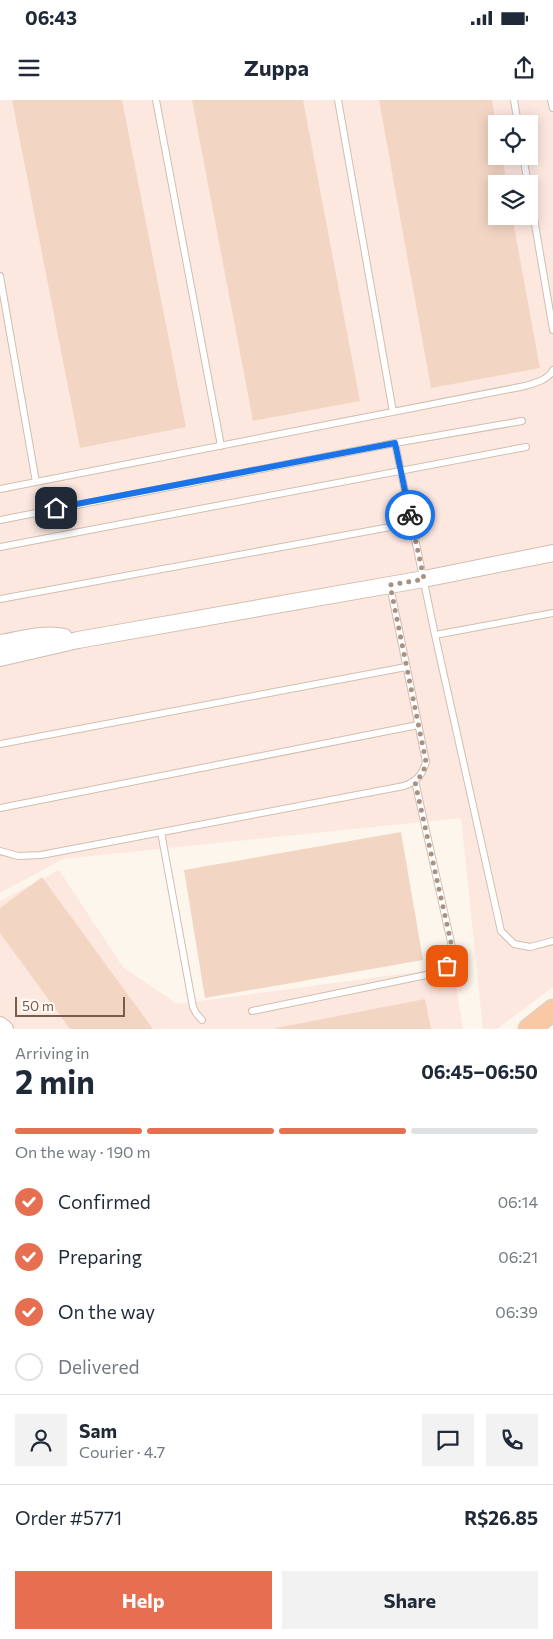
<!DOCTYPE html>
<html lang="en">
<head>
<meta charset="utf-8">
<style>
	:root { --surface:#fff; --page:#f2f2f3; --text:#1f2937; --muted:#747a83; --line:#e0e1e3; --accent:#e76f51 }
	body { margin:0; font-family:Commissioner,sans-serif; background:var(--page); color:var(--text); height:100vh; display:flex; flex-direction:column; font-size:19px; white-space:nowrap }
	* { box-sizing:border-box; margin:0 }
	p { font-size:16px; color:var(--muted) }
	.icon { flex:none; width:28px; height:28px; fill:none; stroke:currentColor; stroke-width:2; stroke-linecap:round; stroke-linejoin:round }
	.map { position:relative; height:929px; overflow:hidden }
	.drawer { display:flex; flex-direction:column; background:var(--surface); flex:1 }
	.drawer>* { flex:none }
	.fabs { position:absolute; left:488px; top:15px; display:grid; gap:10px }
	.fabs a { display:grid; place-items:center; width:50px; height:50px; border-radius:0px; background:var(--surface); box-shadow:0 2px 12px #0003; font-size:25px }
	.scale { position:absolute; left:15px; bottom:12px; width:110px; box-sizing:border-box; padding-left:5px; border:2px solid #7a5c4d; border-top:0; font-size:14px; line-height:18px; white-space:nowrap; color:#7a5c4d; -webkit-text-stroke:4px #fffaf3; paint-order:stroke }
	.pin { position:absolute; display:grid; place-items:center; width:42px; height:42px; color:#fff; margin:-21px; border-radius:10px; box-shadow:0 2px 8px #0006 }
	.courier { position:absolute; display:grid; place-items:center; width:50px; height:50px; margin:-25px; border:4px solid #1a73e8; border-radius:50%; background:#fff; color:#222; box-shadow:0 1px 6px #0007 }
	.headline em { font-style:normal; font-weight:700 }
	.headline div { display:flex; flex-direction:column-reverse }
	.headline { display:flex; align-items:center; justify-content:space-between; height:85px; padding:0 15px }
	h1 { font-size:32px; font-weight:700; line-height:38px }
	.bar { display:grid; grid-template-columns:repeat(4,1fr); gap:8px 5px; align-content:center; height:60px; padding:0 15px }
	.bar i { height:6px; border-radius:4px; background:var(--line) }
	.bar .on { background:var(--accent) }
	.bar p { grid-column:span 4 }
	.line { display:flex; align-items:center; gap:12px; padding:0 15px; border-top:1px solid var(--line) }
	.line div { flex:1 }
	.round { display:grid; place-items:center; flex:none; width:52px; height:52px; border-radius:0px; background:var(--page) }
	ol { padding:0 15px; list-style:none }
	li { display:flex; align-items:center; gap:15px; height:55px }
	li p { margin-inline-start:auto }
	li .icon { padding:5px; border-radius:50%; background:var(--accent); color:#fff; stroke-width:4 }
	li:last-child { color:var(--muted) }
	li i { width:28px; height:28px; border:2px solid var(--line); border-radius:50% }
	.cta { display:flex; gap:10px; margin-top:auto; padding:10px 15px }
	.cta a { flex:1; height:58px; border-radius:0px; background:var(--accent); color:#fff; font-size:20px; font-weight:700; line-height:58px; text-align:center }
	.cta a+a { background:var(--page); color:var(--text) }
	.status { display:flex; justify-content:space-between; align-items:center; height:35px; padding:0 25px; background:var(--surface); direction:ltr }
	.status svg { height:14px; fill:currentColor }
	header { display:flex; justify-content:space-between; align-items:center; height:65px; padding:0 15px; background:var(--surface); font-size:22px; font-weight:700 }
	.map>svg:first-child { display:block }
	.commercial { fill:#fde8e0; fill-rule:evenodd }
	.building { fill:#f3d5c3 }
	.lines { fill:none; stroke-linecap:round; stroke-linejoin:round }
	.service-casing { stroke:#d1beb0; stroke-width:8 }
	.tertiary-casing { stroke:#d1beb0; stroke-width:18 }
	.trunk-casing { stroke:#dad1cd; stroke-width:23 }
	.service { stroke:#fff; stroke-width:6 }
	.tertiary { stroke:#fff; stroke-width:16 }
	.trunk { stroke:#f9c8a4; stroke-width:21 }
	.done { stroke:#a89285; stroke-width:5; stroke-dasharray:0 9 }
	.route { stroke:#1a73e8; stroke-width:6 }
</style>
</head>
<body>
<div class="status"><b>06:43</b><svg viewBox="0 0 49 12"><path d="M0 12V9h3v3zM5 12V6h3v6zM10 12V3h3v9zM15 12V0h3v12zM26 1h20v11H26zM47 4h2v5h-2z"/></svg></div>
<header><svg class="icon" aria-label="menu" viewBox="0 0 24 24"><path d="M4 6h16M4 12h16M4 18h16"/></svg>Zuppa<svg class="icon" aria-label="share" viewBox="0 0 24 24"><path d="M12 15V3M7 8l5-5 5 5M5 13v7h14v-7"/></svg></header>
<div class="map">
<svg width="553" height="929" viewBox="0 0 553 929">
	<rect width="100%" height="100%" fill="#fdf6ec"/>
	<!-- commercial -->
	<path class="commercial" d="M 0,0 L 553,0 L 553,887 L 497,929 L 483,929 L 461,718 L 63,759 L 0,793 ZM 496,24 L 529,24 L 529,56 L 496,56 ZM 496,84 L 529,84 L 529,116 L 496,116 Z
		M 59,770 L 123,867 L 177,904 L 453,867 L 463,929 L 13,929 L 0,915 L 0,801 Z"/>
	<!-- building -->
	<path class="building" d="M 12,0 L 122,0 L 186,327 L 80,348 Z
		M 192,0 L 303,0 L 360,301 L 253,321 Z
		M 379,0 L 492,0 L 496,26 L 496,56 L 502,56 L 507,84 L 496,84 L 496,116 L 512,116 L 540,268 L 431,288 Z
		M 401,732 L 423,860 L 205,898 L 184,770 Z
		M 42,777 L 153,929 L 70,929 L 0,833 L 0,808 Z
		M 425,899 L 431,929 L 276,929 L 276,928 Z"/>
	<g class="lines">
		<defs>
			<path id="service" d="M 156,0 L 221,346
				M 338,0 L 393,312
				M 514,0 L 518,24
				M 551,0 L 553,8
				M 523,56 L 528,84
				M 529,89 L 553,230
				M 0,176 L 36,382
				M 395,343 L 435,535 L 501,831 L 514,844 L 530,847 L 553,841
				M 0,389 L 525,286 C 535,283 548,280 553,270
				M 0,420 L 395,343 L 522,321
				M 0,447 L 526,347
				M 0,499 L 412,423
				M 435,535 L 553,513
				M 0,644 L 406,567
				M 0,708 L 418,625
				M 161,732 L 193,907 L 196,913 L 202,920
				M 0,751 L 18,756 L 41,755 L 404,686 C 417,681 422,675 426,662 L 390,486
				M 252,911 L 441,872 C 449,865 452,859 452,847 L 415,681"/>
			<path id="tertiary" d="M 0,543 C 20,540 45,532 64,537
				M 0,558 L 78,540 L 424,479 L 553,453
				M 0,925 L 5,929"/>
			<path id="trunk" d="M 529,929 L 553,910"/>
		</defs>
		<!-- service casing -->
		<use href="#service" class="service-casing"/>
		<!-- tertiary casing -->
		<use href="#tertiary" class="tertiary-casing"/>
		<!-- trunk casing -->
		<use href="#trunk" class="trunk-casing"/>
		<!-- service -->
		<use href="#service" class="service"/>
		<!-- tertiary -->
		<use href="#tertiary" class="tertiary"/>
		<!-- trunk -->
		<use href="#trunk" class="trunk"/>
	</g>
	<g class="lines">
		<!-- done -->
		<path class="done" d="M 410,415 L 424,479 L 390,485 L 426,662 L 423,673 L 415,682 L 452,847 L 452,857 L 447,866"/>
		<!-- route -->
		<path class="route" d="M 56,408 L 395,343 L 410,415"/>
	</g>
</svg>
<div class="fabs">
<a><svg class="icon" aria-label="locate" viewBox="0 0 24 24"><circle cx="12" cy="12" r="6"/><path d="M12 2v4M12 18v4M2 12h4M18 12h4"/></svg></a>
<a><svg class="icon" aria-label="layers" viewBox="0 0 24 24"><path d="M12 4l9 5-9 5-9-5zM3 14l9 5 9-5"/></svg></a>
</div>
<div class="scale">50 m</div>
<div class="pin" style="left:447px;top:866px;background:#ea580c"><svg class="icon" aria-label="bag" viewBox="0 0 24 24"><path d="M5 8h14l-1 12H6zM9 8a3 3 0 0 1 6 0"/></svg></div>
<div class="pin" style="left:56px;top:408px;background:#1f2937"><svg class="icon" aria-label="home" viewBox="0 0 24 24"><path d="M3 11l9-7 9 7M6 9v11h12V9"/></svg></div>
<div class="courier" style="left:410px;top:415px"><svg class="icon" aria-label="bike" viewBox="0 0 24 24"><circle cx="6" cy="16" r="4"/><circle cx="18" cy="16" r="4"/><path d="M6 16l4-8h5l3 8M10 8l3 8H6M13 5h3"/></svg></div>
</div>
<section class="drawer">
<div class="headline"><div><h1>2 min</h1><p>Arriving in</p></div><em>06:45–06:50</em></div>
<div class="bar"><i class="on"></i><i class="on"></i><i class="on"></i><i></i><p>On the way · 190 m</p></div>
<ol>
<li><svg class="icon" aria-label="check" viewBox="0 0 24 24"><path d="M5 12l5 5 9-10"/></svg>Confirmed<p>06:14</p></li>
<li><svg class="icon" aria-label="check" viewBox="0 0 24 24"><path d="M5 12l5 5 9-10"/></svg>Preparing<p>06:21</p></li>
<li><svg class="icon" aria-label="check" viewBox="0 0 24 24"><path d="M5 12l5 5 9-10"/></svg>On the way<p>06:39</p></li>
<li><i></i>Delivered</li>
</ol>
<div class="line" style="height:90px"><a class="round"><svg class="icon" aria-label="person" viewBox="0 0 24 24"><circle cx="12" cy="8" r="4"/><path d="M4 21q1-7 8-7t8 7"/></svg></a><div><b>Sam</b><p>Courier · 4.7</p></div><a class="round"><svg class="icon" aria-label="chat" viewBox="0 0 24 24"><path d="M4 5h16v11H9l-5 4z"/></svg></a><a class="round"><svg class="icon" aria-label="phone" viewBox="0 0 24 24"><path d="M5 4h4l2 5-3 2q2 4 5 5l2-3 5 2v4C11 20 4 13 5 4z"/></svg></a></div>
<div class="line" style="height:65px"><div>Order #5771</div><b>R$26.85</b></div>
<div class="cta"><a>Help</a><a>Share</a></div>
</section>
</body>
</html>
